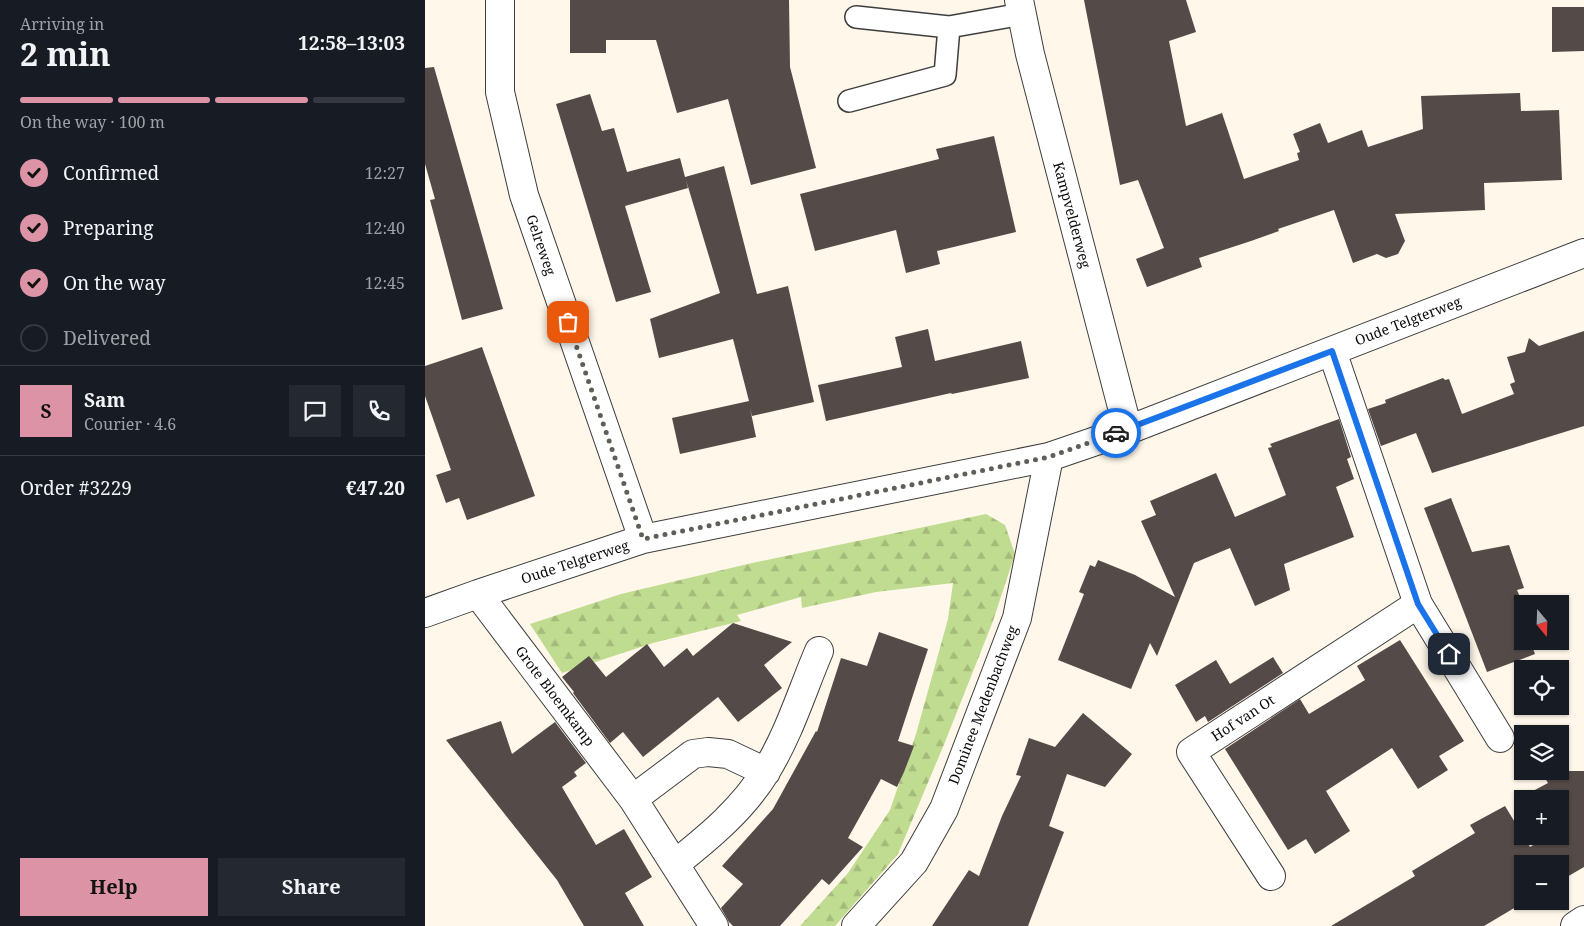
<!DOCTYPE html>
<html lang="en">
<head>
<meta charset="utf-8">
<style>
	:root { --surface:#171b24; --page:#242831; --text:#f1f3f6; --muted:#9ea1a6; --line:#363941; --accent:#db93a5 }
	body { margin:0; font-family:"Noto Serif",serif; background:var(--page); color:var(--text); height:100vh; display:flex; flex-direction:column; font-size:19px; white-space:nowrap }
	* { box-sizing:border-box; margin:0 }
	p { font-size:16px; color:var(--muted) }
	.icon { flex:none; width:28px; height:28px; fill:none; stroke:currentColor; stroke-width:2; stroke-linecap:round; stroke-linejoin:round }
	.map { position:relative; flex:1; overflow:hidden }
	.panel { display:flex; flex-direction:column; background:var(--surface); width:425px }
	.panel>* { flex:none }
	.needle { width:32px; rotate:161deg }
	.fabs { position:absolute; left:1089px; top:595px; display:grid; gap:10px }
	.fabs a { display:grid; place-items:center; width:55px; height:55px; border-radius:0px; background:var(--surface); box-shadow:0 1px 4px #0004; font-size:25px }
	.pin { position:absolute; display:grid; place-items:center; width:42px; height:42px; color:#fff; margin:-21px; border-radius:10px; box-shadow:0 2px 8px #0006 }
	.courier { position:absolute; display:grid; place-items:center; width:50px; height:50px; margin:-25px; border:4px solid #1a73e8; border-radius:50%; background:#fff; color:#222; box-shadow:0 1px 6px #0007 }
	.summary em { font-style:normal; font-weight:700 }
	.summary div { display:flex; flex-direction:column-reverse }
	.summary { display:flex; align-items:center; justify-content:space-between; height:85px; padding:0 20px }
	h1 { font-size:32px; font-weight:700; line-height:38px }
	.bar { display:grid; grid-template-columns:repeat(4,1fr); gap:8px 5px; align-content:center; height:60px; padding:0 20px }
	.bar i { height:6px; border-radius:4px; background:var(--line) }
	.bar .current { background:var(--accent) }
	.bar p { grid-column:span 4 }
	.line { display:flex; align-items:center; gap:12px; padding:0 20px; border-top:1px solid var(--line) }
	.line div { flex:1 }
	.round { display:grid; place-items:center; flex:none; width:52px; height:52px; border-radius:0px; background:var(--page) }
	ol { padding:0 20px; list-style:none }
	li { display:flex; align-items:center; gap:15px; height:55px }
	li p { margin-inline-start:auto }
	li .icon { padding:5px; border-radius:50%; background:var(--accent); color:#111; stroke-width:4 }
	li:last-child { color:var(--muted) }
	li i { width:28px; height:28px; border:2px solid var(--line); border-radius:50% }
	.cta { display:flex; gap:10px; margin-top:auto; padding:10px 20px }
	.cta a { flex:1; height:58px; border-radius:0px; background:var(--accent); color:#111; font-size:20px; font-weight:700; line-height:58px; text-align:center }
	.cta a+a { background:var(--page); color:var(--text) }
	main { display:flex; flex:1; min-height:0 }
	.map>svg:first-child { display:block }
	.forest { fill:url(#forest-firs) }
	.building { fill:#544a47 }
	.lines { fill:none; stroke-linecap:round; stroke-linejoin:round }
	.lane-casing { stroke:#3e3e3e; stroke-width:24 }
	.street-casing { stroke:#3e3e3e; stroke-width:30 }
	.lane { stroke:#fff; stroke-width:21 }
	.street { stroke:#fff; stroke-width:28 }
	.done { stroke:#605e59; stroke-width:5; stroke-dasharray:0 9 }
	.route { stroke:#1a73e8; stroke-width:6 }
	.labels { text-anchor:middle; stroke-width:5; stroke-linejoin:round; paint-order:stroke }
	.street-label { font-size:14px; fill:#0b0b0b; stroke:#fff }
</style>
</head>
<body>
<main>
<section class="panel">
<div class="summary"><div><h1>2 min</h1><p>Arriving in</p></div><em>12:58–13:03</em></div>
<div class="bar"><i class="current"></i><i class="current"></i><i class="current"></i><i></i><p>On the way · 100 m</p></div>
<ol>
<li><svg class="icon" aria-label="check" viewBox="0 0 24 24"><path d="M5 12l5 5 9-10"/></svg>Confirmed<p>12:27</p></li>
<li><svg class="icon" aria-label="check" viewBox="0 0 24 24"><path d="M5 12l5 5 9-10"/></svg>Preparing<p>12:40</p></li>
<li><svg class="icon" aria-label="check" viewBox="0 0 24 24"><path d="M5 12l5 5 9-10"/></svg>On the way<p>12:45</p></li>
<li><i></i>Delivered</li>
</ol>
<div class="line" style="height:90px"><b class="round" style="background:var(--accent);color:#111">S</b><div><b>Sam</b><p>Courier · 4.6</p></div><a class="round"><svg class="icon" aria-label="chat" viewBox="0 0 24 24"><path d="M4 5h16v11H9l-5 4z"/></svg></a><a class="round"><svg class="icon" aria-label="phone" viewBox="0 0 24 24"><path d="M5 4h4l2 5-3 2q2 4 5 5l2-3 5 2v4C11 20 4 13 5 4z"/></svg></a></div>
<div class="line" style="height:65px"><div>Order #3229</div><b>€47.20</b></div>
<div class="cta"><a>Help</a><a>Share</a></div>
</section>
<div class="map">
<svg width="1159" height="926" viewBox="0 0 1159 926">
	<defs>
		<pattern id="forest-firs" width="22" height="20" patternUnits="userSpaceOnUse" patternTransform="scale(1.25)"><rect width="22" height="20" fill="#c0dc90"/><path d="M5 1l3.5 6h-7zM16 11l3.5 6h-7z" fill="#a4bb7b"/></pattern>
	</defs>
	<rect width="100%" height="100%" fill="#fff7e9"/>
	<!-- forest -->
	<path class="forest" d="M 561,514 L 580,525 L 590,554 L 568,621 L 520,742 L 473,854 L 410,926 L 375,926 L 423,873 L 465,810 L 491,734 L 523,619 L 528,583 L 451,592 L 377,608 L 376,597 L 312,615 L 316,621 L 228,643 L 137,673 L 105,624 L 196,594 L 327,563 Z"/>
	<!-- building -->
	<path class="building" d="M 145,0 L 364,0 L 365,67 L 391,168 L 326,185 L 303,99 L 252,113 L 231,40 L 181,40 L 181,53 L 145,53 Z
		M 659,0 L 761,0 L 771,32 L 744,41 L 761,126 L 797,113 L 819,179 L 874,160 L 872,153 L 875,152 L 868,134 L 895,123 L 903,143 L 937,130 L 943,147 L 998,129 L 996,96 L 1095,93 L 1096,111 L 1134,110 L 1137,180 L 1059,183 L 1060,210 L 970,214 L 980,241 L 973,254 L 961,258 L 952,254 L 928,263 L 909,210 L 853,229 L 854,231 L 826,241 L 774,258 L 777,267 L 722,287 L 711,259 L 739,248 L 713,180 L 695,185 Z
		M 1127,7 L 1159,7 L 1159,51 L 1127,52 Z
		M 9,67 L 78,309 L 37,320 L 5,200 L 10,199 L 0,164 L 0,68 Z
		M 165,94 L 177,131 L 189,128 L 202,172 L 255,158 L 260,177 L 299,166 L 332,294 L 363,286 L 389,402 L 327,416 L 325,408 L 331,437 L 255,454 L 247,418 L 324,401 L 308,339 L 234,358 L 225,319 L 295,293 L 261,180 L 263,188 L 200,206 L 226,292 L 191,302 L 131,104 Z
		M 569,136 L 591,232 L 512,251 L 515,264 L 481,273 L 471,230 L 390,251 L 375,194 L 514,159 L 511,149 Z
		M 503,329 L 510,361 L 596,341 L 604,378 L 527,394 L 526,393 L 401,421 L 393,385 L 477,367 L 470,337 Z
		M 1159,331 L 1159,426 L 1007,473 L 991,433 L 956,446 L 943,409 L 961,403 L 960,400 L 1018,378 L 1020,380 L 1024,379 L 1037,414 L 1089,394 L 1085,384 L 1090,382 L 1082,357 L 1100,352 L 1104,338 L 1114,346 Z
		M 57,347 L 110,496 L 42,520 L 34,498 L 21,503 L 11,475 L 26,470 L 0,396 L 0,366 Z
		M 914,419 L 926,457 L 922,459 L 929,479 L 911,487 L 929,537 L 859,564 L 865,590 L 830,606 L 805,548 L 769,563 L 732,656 L 725,643 L 706,689 L 633,660 L 659,594 L 654,592 L 665,565 L 670,567 L 673,560 L 710,575 L 750,597 L 716,521 L 731,515 L 725,501 L 791,473 L 810,517 L 861,495 L 843,448 L 847,447 L 845,444 Z
		M 1026,498 L 1047,552 L 1084,545 L 1099,588 L 1092,590 L 1098,604 L 1091,604 L 1098,621 L 1098,641 L 1105,641 L 1110,654 L 1062,672 L 999,508 Z
		M 308,623 L 367,642 L 339,665 L 357,688 L 313,722 L 293,697 L 218,757 L 198,732 L 185,743 L 148,693 L 149,692 L 137,677 L 164,656 L 181,677 L 222,644 L 239,667 L 262,648 L 268,656 Z
		M 454,632 L 503,649 L 473,741 L 489,746 L 479,772 L 472,787 L 456,779 L 423,838 L 438,847 L 404,885 L 397,879 L 355,926 L 308,926 L 304,922 L 296,908 L 318,884 L 297,866 L 348,809 L 391,731 L 392,732 L 416,658 L 442,666 Z
		M 975,640 L 1039,741 L 1014,756 L 1023,770 L 993,789 L 967,748 L 901,791 L 925,831 L 890,854 L 881,839 L 863,850 L 800,749 L 875,699 L 884,714 L 940,680 L 932,666 Z
		M 848,657 L 858,673 L 783,722 L 780,716 L 771,722 L 750,685 L 791,660 L 805,684 Z
		M 658,713 L 707,754 L 680,787 L 642,774 L 624,826 L 639,832 L 603,926 L 507,926 L 544,870 L 554,876 L 577,816 L 596,776 L 591,775 L 604,738 L 630,747 Z
		M 76,721 L 87,754 L 130,722 L 161,763 L 149,772 L 152,776 L 137,787 L 171,845 L 199,829 L 227,877 L 200,893 L 219,926 L 159,926 L 132,880 L 21,740 Z
		M 1116,771 L 1159,771 L 1159,867 L 1135,881 L 1135,864 L 1098,864 L 1098,901 L 1101,901 L 1059,926 L 906,926 L 990,876 L 987,871 L 1050,833 L 1045,825 L 1080,806 L 1105,847 L 1124,836 L 1135,836 L 1135,799 L 1109,799 L 1106,792 L 1123,783 Z"/>
	<g class="lines">
		<defs>
			<path id="lane" d="M 431,17 L 524,27 L 597,14
				M 424,101 L 520,75 L 524,27"/>
			<path id="street" d="M 75,0 L 75,92 L 99,195 L 218,539
				M 594,0 L 605,54 L 703,430
				M 907,351 L 993,604 L 1075,738
				M 53,594 L 208,799 L 289,926
				M 0,613 L 53,594 L 218,539 L 624,457 L 703,430 L 1159,253
				M 208,799 L 268,754 L 283,752 L 303,754 L 341,772
				M 250,864 C 284,837 319,808 341,771 C 364,734 377,691 394,651
				M 846,876 L 766,752 L 993,604
				M 431,926 L 489,862 L 519,809 L 592,618 L 624,457
				M 1150,926 L 1159,920"/>
		</defs>
		<!-- lane casing -->
		<use href="#lane" class="lane-casing"/>
		<!-- street casing -->
		<use href="#street" class="street-casing"/>
		<!-- lane -->
		<use href="#lane" class="lane"/>
		<!-- street -->
		<use href="#street" class="street"/>
	</g>
	<g class="lines">
		<!-- done -->
		<path class="done" d="M 143,322 L 218,539 L 624,457 L 691,433"/>
		<!-- route -->
		<path class="route" d="M 691,433 L 907,351 L 993,604 L 1024,654"/>
	</g>
	<g class="labels">
		<!-- street labels -->
		<g class="street-label">
			<text transform="translate(647 215) rotate(75)" y="5">Kampvelderweg</text>
			<text transform="translate(116 245) rotate(71)" y="5">Gelreweg</text>
			<text transform="translate(983 321) rotate(-21)" y="5">Oude Telgterweg</text>
			<text transform="translate(150 562) rotate(-18)" y="5">Oude Telgterweg</text>
			<text transform="translate(130 696) rotate(53)" y="5">Grote Bloemkamp</text>
			<text transform="translate(558 705) rotate(-69)" y="5">Dominee Medenbachweg</text>
			<text transform="translate(818 718) rotate(-33)" y="5">Hof van Ot</text>
		</g>
	</g>
</svg>
<div class="fabs">
<a><svg class="needle" viewBox="-14 -14 28 28"><path d="M0-13l5 13h-10z" fill="#e53935"/><path d="M0 13l5-13h-10z" fill="#9ea1a6"/></svg></a>
<a><svg class="icon" aria-label="locate" viewBox="0 0 24 24"><circle cx="12" cy="12" r="6"/><path d="M12 2v4M12 18v4M2 12h4M18 12h4"/></svg></a>
<a><svg class="icon" aria-label="layers" viewBox="0 0 24 24"><path d="M12 4l9 5-9 5-9-5zM3 14l9 5 9-5"/></svg></a>
<a>+</a>
<a>−</a>
</div>
<div class="pin" style="left:143px;top:322px;background:#ea580c"><svg class="icon" aria-label="bag" viewBox="0 0 24 24"><path d="M5 8h14l-1 12H6zM9 8a3 3 0 0 1 6 0"/></svg></div>
<div class="pin" style="left:1024px;top:654px;background:#1f2937"><svg class="icon" aria-label="home" viewBox="0 0 24 24"><path d="M3 11l9-7 9 7M6 9v11h12V9"/></svg></div>
<div class="courier" style="left:691px;top:433px"><svg class="icon" aria-label="car" viewBox="0 0 24 24"><path d="M5 17H2v-5l4-1 3-4h7l3 4 3 1v5h-3M9 17h6M6 11h13"/><circle cx="7" cy="17" r="2"/><circle cx="17" cy="17" r="2"/></svg></div>
</div>
</main>
</body>
</html>
